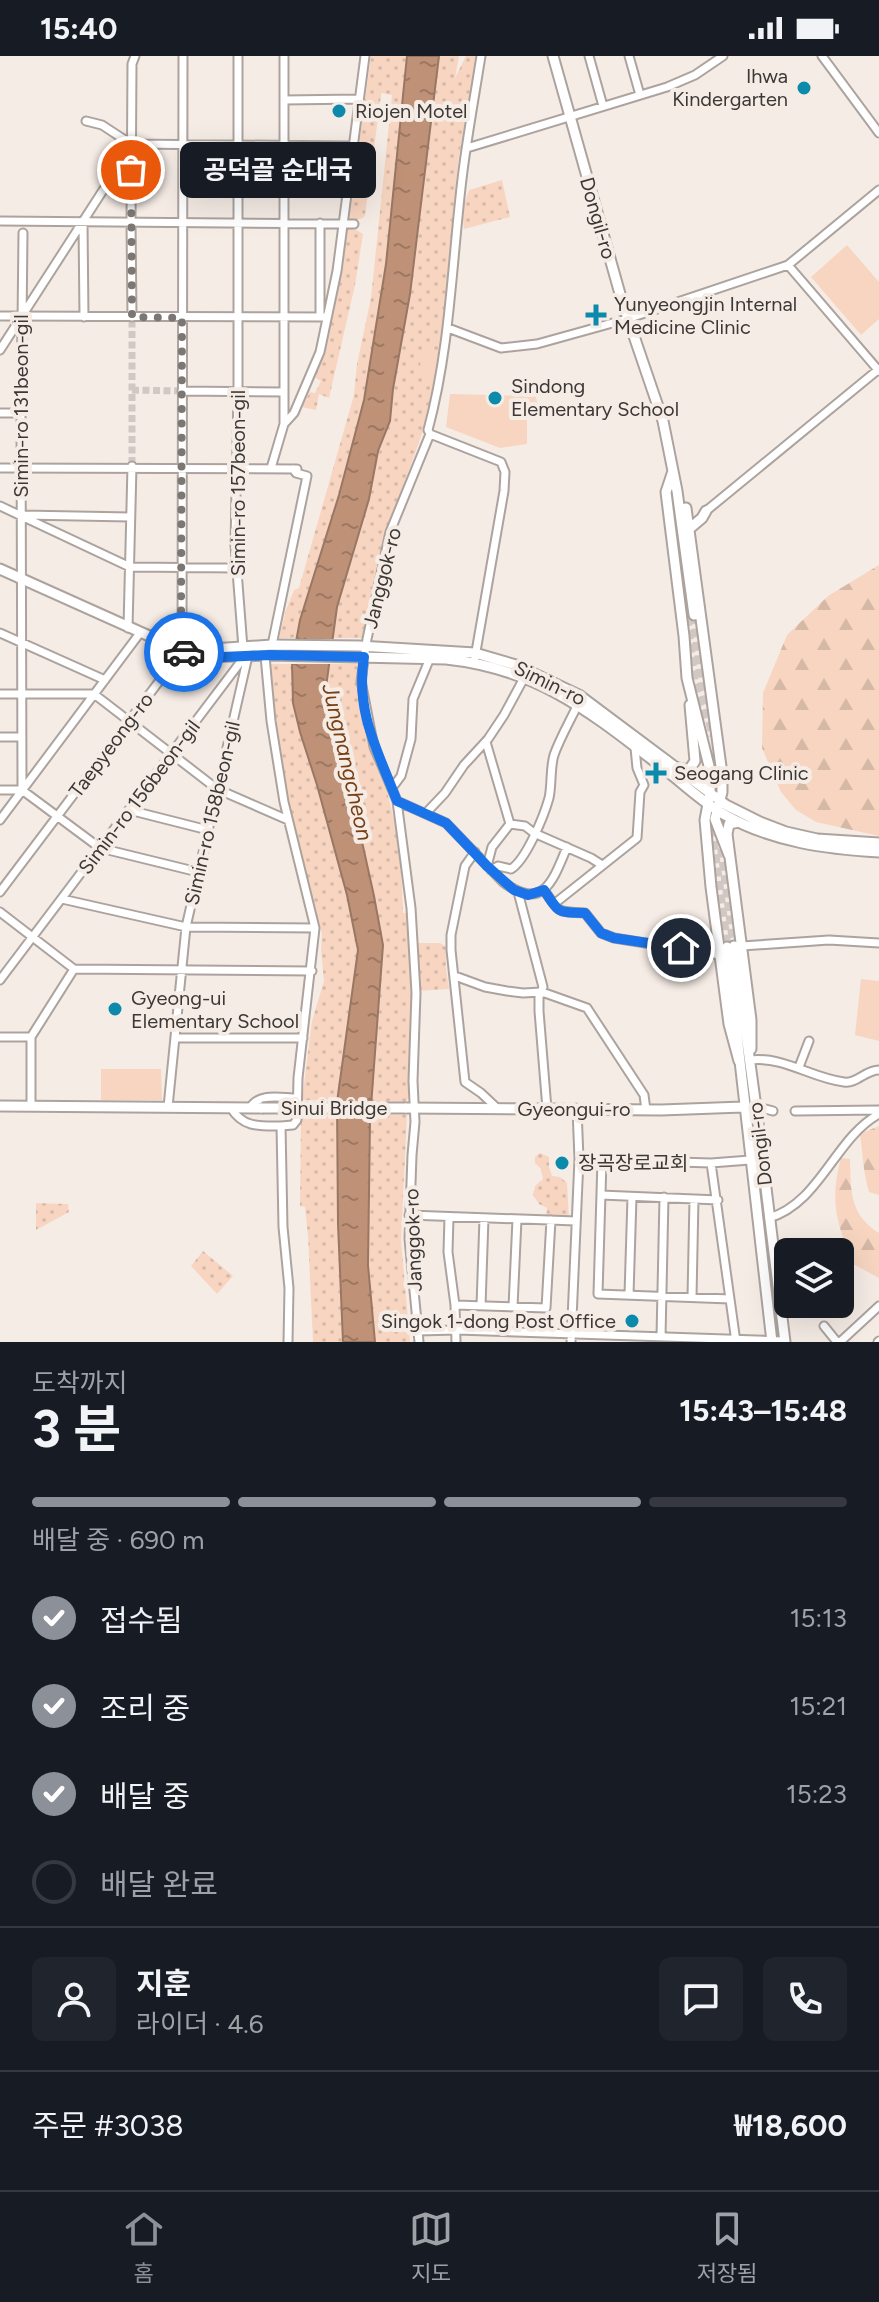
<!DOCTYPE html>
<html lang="ko">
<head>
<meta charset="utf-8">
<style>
	:root { --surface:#171b24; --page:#20242c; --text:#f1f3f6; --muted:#9ea1a6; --line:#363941; --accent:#8c9099 }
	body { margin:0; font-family:Figtree,"Noto Sans KR",sans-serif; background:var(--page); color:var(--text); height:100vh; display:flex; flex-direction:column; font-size:30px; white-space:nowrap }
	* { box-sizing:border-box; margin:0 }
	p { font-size:26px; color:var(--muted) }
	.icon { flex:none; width:44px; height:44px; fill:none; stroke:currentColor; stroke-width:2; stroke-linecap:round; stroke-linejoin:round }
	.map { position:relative; height:1286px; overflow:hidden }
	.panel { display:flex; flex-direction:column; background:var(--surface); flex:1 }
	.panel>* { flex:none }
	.buttons { position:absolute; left:774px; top:1182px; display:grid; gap:16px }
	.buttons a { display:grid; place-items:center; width:80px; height:80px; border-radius:12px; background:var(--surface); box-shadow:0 8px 32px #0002; font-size:40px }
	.pin { position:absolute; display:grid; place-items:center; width:68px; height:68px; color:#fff; margin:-34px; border:4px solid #fff; border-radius:50%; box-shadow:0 2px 8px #0007 }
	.courier { position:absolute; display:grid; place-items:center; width:80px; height:80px; margin:-40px; border:6px solid #1a73e8; border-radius:50%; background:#fff; color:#222; box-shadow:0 2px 10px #0007 }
	.bubble { position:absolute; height:56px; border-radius:12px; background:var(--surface); box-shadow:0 8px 32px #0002; font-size:26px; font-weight:700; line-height:56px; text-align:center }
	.head em { font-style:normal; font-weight:700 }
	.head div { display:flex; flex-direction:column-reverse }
	.head { display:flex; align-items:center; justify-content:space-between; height:136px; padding:0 32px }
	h1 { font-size:52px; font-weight:700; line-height:60px }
	.bar { display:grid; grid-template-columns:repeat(4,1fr); gap:12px 8px; align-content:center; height:96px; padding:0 32px }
	.bar i { height:10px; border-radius:6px; background:var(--line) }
	.bar .on { background:var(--accent) }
	.bar p { grid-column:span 4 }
	.line { display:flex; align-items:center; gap:20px; padding:0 32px; border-top:2px solid var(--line) }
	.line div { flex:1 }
	.round { display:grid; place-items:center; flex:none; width:84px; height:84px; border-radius:12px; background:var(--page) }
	ol { padding:0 32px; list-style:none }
	li { display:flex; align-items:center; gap:24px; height:88px }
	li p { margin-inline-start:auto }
	li .icon { padding:8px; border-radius:50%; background:var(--accent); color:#fff; stroke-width:4 }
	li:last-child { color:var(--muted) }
	li i { width:44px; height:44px; border:4px solid var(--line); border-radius:50% }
	.status { display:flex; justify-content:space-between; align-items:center; height:56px; padding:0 40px; background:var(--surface); direction:ltr }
	.status svg { height:22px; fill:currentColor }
	.tabs { display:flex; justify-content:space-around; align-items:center; height:112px; border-top:2px solid var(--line); background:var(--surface); font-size:22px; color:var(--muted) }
	.tabs a { display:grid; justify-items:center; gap:4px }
	.tabs .on { color:var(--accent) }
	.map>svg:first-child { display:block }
	.green { fill:url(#green-dots) }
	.forest { fill:url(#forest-firs) }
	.pitch { fill:#f7d5c1 }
	.water { fill:url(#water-ripples); stroke:#987764; stroke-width:2 }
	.pier { fill:#f6ece6 }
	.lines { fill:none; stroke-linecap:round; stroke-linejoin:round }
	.minor-tunnel { stroke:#d1c8c3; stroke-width:7; stroke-dasharray:7 3.5; stroke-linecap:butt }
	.tertiary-tunnel { stroke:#d1c8c3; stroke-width:9; stroke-dasharray:9 4.5; stroke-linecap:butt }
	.minor-casing { stroke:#aca39e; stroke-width:11 }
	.tertiary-casing { stroke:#aca39e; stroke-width:13 }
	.minor { stroke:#fff; stroke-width:7 }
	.tertiary { stroke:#fff; stroke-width:9 }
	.tertiary-bridge-casing { stroke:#aca39e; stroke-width:13; stroke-linecap:butt }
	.tertiary-bridge { stroke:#fff; stroke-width:9 }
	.done { stroke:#7d7774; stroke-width:8; stroke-dasharray:0 14.4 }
	.route { stroke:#1a73e8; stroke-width:10 }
	.poi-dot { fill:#0c8aac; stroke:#f6ece6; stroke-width:3 }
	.labels { text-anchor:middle; stroke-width:8; stroke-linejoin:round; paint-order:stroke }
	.poi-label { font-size:20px; fill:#3c3836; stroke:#f6ece6; text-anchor:start }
	.street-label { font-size:20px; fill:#3c3836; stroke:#f6ece6 }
	.water-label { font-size:22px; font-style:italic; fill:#783f15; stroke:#f6ece6 }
</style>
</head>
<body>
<div class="status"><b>15:40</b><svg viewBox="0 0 49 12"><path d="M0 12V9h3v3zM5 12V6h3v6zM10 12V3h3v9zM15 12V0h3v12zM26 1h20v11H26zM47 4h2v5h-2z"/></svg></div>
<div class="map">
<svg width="879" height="1286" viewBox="0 0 879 1286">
	<defs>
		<pattern id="green-dots" width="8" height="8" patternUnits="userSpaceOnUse" patternTransform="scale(2)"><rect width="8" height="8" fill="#f7d5c1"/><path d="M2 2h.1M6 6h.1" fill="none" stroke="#d5b8a6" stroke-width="1.8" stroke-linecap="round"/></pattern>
		<pattern id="forest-firs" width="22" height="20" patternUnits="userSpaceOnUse" patternTransform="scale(2)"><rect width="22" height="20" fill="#f7d5c1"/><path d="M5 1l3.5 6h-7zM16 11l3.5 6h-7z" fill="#d5b8a6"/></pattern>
		<pattern id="water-ripples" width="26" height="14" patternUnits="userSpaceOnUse" patternTransform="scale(2)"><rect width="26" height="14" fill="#bf9277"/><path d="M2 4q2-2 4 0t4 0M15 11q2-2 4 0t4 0" fill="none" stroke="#9c7862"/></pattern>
	</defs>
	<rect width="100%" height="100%" fill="#f6ece6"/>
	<!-- green -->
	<path class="green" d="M 371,0 L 459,0 L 455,22 L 466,0 L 476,0 L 458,107 L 447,223 L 444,273 L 433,347 L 388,473 L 362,582 L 279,582 L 286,554 L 294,534 L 299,532 L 354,339 L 357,308 L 371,242 L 392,39 L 381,37 L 383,25 L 365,159 L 363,162 L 356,164 L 353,172 L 363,178 L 355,229 L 329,342 L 319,338 L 316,354 L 302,351 L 310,336 L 315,337 L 321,325 L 314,321 L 325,290 L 342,214 Z
		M 502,124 L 510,161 L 464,173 L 462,155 L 469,134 Z
		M 270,608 L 357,608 C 356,643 364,678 376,711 C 380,721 385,730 388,740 C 399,778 402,817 403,857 L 409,857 L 413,928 L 411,1039 L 406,1046 L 302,1044 L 312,965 L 324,925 L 321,894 L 322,878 L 296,783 L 279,691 Z
		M 418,887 L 440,887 L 446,891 L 446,912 L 449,933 L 418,935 Z
		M 307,1057 L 407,1059 L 401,1184 L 410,1286 L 313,1286 L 308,1180 L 305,1151 L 300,1150 L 301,1060 Z
		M 540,1097 L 549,1101 L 549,1111 L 552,1120 L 560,1121 L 567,1127 L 569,1163 L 546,1162 L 547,1152 L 539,1148 L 533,1139 L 535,1130 L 543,1123 L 541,1113 L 535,1107 L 535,1101 Z
		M 36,1147 L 68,1148 L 69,1156 L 36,1174 Z
		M 203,1195 L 233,1220 L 217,1238 L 191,1210 Z"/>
	<!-- forest -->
	<path class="forest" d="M 879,509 L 879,780 L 816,766 L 796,754 L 781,736 L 762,692 L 763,637 L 787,579 L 828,540 Z
		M 879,1070 L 879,1139 L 869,1136 C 863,1116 863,1098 860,1078 Z
		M 841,1102 L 850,1103 C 851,1135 849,1158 879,1177 L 879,1222 L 853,1208 C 837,1167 829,1147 841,1102 Z"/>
	<!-- pitch -->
	<path class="pitch" d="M 847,189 L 879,226 L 879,263 L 861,279 L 811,221 Z
		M 422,292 L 439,295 L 435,325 L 419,321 Z
		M 450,338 L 536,340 L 538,353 L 527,354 L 527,388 L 500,392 L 446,371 Z
		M 861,923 L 879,925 L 879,985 L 855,979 Z
		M 101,1013 L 161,1013 L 162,1044 L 101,1044 Z"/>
	<!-- water -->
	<path class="water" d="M 407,0 L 439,0 L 410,238 L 393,333 L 390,365 L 378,395 L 369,443 L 337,551 L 326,631 L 327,654 L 353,745 L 374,840 L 383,889 L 370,1064 L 368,1209 L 375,1286 L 343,1286 L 338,1168 L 337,1046 L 358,894 L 347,839 L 317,729 L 300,676 L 293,647 L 292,607 L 300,564 L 339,439 L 364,344 L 386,208 Z"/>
	<!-- pier -->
	<path class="pier" d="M 292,583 L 338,583 L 334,608 L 288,608 Z"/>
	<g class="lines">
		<!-- minor-tunnel -->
		<path class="minor-tunnel" d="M 132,334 L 182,335
			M 132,408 L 132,261"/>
		<!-- tertiary-tunnel -->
		<path class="tertiary-tunnel" d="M 694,559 L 701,624 L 713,680
			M 687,561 L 694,625 L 703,668
			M 712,758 L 714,792 L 727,891
			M 720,779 L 734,890"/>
		<defs>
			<path id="minor" d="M 238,0 L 238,336 L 235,489 L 243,592
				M 589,0 L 603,50
				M 629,0 L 640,39
				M 822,0 L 879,77
				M 284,44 L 359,43
				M 86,65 L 102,69 L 131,88 L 352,90
				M 467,92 L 667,31 L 695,19 L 723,0
				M 284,129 L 348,128
				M 0,165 L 354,168
				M 83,167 L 84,261
				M 320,167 L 320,261
				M 788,209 L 879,315
				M 0,260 L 327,261
				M 132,261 L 131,166 L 132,8 L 135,0
				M 448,272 L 501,292 L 537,288 L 627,263 L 788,209 L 879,134
				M 0,294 L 129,94
				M 182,335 L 284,336
				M 0,357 L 21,357
				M 284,368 L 284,0
				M 430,378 L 501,406 L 505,416 L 504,435 L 474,607
				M 0,412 L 297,413
				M 271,412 L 284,368 L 294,357 L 320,296 L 337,215 L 365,0
				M 0,450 L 130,511 L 237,512
				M 706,455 L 879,313
				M 23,459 L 130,461
				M 128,572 L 132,410
				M 0,577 L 105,624
				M 272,589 L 307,420 L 296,417 L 293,413
				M 265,600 L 271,665 L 284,746 L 315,872 L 298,1022 L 297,1064 L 293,1069 L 281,1070
				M 0,638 L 94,638 L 217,733 L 288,764
				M 0,681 L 22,681
				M 486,686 L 510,768 L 492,791 L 487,810
				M 392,732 L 401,720 L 411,683 L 413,643 L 430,602
				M 0,734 L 22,734
				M 22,734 L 21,357 L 23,177
				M 22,734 L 100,792 L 198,816
				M 397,745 L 446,767 L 503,826 C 543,856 553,825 567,791
				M 129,754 L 208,774
				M 426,757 L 445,737 L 464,709 L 488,683 L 504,659 L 524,622
				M 0,764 L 140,577
				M 510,768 L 525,770 L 534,777 L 591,802 L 602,809
				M 475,796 L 465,810 L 451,879 L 451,894 L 465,1026 L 481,1037 L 498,1053
				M 491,814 L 498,810 L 511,813 C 526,804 544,760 549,742 C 552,729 550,712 554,699 C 560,682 570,665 578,648
				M 544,834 C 561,859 557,855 585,857 L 601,877 L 614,882 L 720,899
				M 0,836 L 182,595 L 183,0
				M 518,836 L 543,931 L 539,941 L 539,955 L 547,1053
				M 62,843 L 186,871 L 315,872
				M 554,848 L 637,782 L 640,736 L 644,729 L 637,712 L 635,692
				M 0,856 L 74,913 L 312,915
				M 742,890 L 829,884 L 879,887
				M 455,920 L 485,931 L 507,935 L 523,937 L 542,936 L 587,952 L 644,1039 L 646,1054
				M 0,924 L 245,600
				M 0,981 L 31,981
				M 175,982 L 303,982
				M 750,1004 C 784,1000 811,1022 844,1026 C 857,1028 865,1014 879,1014
				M 799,1011 L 809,985
				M 31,1050 L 31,981 L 74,913
				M 754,1050 L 773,1055
				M 168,1051 L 186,871 L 248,600
				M 231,1052 C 243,1072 260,1070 281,1070 L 283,1171 L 289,1232 L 288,1286
				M 250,1052 C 259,1036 281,1042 297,1042
				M 795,1055 L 879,1054
				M 579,1103 L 711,1107 L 750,1104
				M 602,1104 L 598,1238 L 730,1243
				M 711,1107 L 736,1286
				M 601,1139 L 718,1144
				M 409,1159 L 576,1165
				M 449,1161 L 448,1196 L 455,1249 L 456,1286
				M 769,1162 C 820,1147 835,1082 879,1058
				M 629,1239 L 632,1141
				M 692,1241 L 694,1143
				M 455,1249 L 546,1252 L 551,1164
				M 481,1250 L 484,1162
				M 513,1251 L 517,1163
				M 824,1270 L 837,1286
				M 418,1275 L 457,1274 L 785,1285
				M 661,1281 L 664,1141
				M 419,1286 L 409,1183 L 412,1099 L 415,1066 L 413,1025 L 416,937 L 411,852 L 397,745 L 374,691 L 361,625 L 367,583 L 390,476 L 430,378 L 428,374 C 451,289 452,201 463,115 C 468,76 475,38 481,0
				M 571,1286 L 579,1103 L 577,1053
				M 840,1286 L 879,1250
				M 878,1286 L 879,1285"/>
			<path id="tertiary" d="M 553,0 L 622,245 L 663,365 L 677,435 L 694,559
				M 673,415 L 666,436 L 684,580 L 687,622 L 710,714 L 710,737 L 705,764 L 711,831 L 729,968 L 739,1005
				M 686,452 L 722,718 L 722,736 L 715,763 L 729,799
				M 689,473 L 702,462 L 706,455
				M 0,513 L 196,601 L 270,599 L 446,603 C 541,613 594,659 667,715 C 686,730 705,748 725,759 C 773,786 826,793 879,796
				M 181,564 L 191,579 L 209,592
				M 154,583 C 167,584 177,576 181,564
				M 153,584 C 162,594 167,609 162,621
				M 182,595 L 272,589 L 359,590 L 475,597 L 516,609 L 579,639 L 726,749 L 760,766 L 786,776 L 817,783 L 879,787
				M 162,621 L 203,604
				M 679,712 L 689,714 L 695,705 L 690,649
				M 739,766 L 729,768 L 727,778 L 751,964 L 751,993
				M 734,890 L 757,1059 L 785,1286
				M 727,891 L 772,1286
				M 0,1050 L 262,1052
				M 405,1052 L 661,1054 L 743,1051"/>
		</defs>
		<!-- minor casing -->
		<use href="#minor" class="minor-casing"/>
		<!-- tertiary casing -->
		<use href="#tertiary" class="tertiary-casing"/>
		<!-- minor -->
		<use href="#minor" class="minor"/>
		<!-- tertiary -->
		<use href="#tertiary" class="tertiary"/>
		<defs>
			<path id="tertiary-bridge" d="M 262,1052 L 405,1052"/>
		</defs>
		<!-- tertiary-bridge casing -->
		<use href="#tertiary-bridge" class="tertiary-bridge-casing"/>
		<!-- tertiary-bridge -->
		<use href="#tertiary-bridge" class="tertiary-bridge"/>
	</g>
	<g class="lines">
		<!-- done -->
		<path class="done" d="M 131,114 L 132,261 L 182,262 L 181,564 L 182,595 L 184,596"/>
		<!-- route -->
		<path class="route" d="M 184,596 L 200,602 L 270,599 L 364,601 C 355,656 378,695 397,745 L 446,767 L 487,810 L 514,834 L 528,839 L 544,834 C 560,859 558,856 585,857 L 601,877 L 614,882 L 681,892"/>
	</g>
	<!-- markers -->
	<g class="poi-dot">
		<circle cx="804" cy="32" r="8"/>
		<circle cx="339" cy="55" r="8"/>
		<path d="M592 247h8v8h8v8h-8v8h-8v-8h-8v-8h8z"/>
		<circle cx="495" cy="342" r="8"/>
		<path d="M652 705h8v8h8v8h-8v8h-8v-8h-8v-8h8z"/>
		<circle cx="115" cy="953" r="8"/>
		<circle cx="562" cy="1107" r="8"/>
		<circle cx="632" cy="1265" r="8"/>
	</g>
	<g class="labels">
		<!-- poi labels -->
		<g class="poi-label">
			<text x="788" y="27" text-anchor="end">Ihwa<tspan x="788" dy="23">Kindergarten</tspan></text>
			<text x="355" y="62">Riojen Motel</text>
			<text x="614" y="255">Yunyeongjin Internal<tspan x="614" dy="23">Medicine Clinic</tspan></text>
			<text x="511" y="337">Sindong<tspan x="511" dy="23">Elementary School</tspan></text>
			<text x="674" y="724">Seogang Clinic</text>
			<text x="131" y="949">Gyeong-ui<tspan x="131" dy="23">Elementary School</tspan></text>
			<text x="578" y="1114">장곡장로교회</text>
			<text x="616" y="1272" text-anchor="end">Singok 1-dong Post Office</text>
		</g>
		<!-- street labels -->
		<g class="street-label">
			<text transform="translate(598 162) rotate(74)" y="7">Dongil-ro</text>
			<text transform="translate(21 350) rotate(-90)" y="7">Simin-ro 131beon-gil</text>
			<text transform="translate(238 427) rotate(-90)" y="7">Simin-ro 157beon-gil</text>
			<text transform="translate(382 522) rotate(-76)" y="7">Janggok-ro</text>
			<text transform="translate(550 627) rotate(26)" y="7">Simin-ro</text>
			<text transform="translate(111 689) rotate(-53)" y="7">Taepyeong-ro</text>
			<text transform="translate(139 741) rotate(-53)" y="7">Simin-ro 156beon-gil</text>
			<text transform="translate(212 757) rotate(-77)" y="7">Simin-ro 158beon-gil</text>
			<text x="334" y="1059">Sinui Bridge</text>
			<text x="574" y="1060">Gyeongui-ro</text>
			<text transform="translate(760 1088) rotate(-97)" y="7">Dongil-ro</text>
			<text transform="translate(413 1184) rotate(-92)" y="7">Janggok-ro</text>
		</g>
		<!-- water labels -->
		<g class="water-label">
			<text transform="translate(348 706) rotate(77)" y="8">Jungnangcheon</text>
		</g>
	</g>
</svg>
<div class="buttons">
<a><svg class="icon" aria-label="layers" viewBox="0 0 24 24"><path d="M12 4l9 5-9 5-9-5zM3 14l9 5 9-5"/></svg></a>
</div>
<div class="pin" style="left:131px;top:114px;background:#ea580c"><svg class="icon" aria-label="bag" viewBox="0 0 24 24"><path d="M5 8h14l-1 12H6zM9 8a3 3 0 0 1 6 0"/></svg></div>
<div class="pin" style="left:681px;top:892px;background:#1f2937"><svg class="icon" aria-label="home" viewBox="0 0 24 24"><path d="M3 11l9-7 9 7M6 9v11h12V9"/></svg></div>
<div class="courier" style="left:184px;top:596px"><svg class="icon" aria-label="car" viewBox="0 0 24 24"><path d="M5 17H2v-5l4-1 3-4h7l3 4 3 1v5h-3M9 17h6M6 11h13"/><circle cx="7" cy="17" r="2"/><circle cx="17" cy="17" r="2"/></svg></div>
<div class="bubble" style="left:180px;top:86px;width:196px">공덕골 순대국</div>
</div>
<section class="panel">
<div class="head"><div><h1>3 분</h1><p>도착까지</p></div><em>15:43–15:48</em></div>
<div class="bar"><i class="on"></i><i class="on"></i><i class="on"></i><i></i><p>배달 중 · 690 m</p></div>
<ol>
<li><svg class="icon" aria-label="check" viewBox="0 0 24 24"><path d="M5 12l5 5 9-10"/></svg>접수됨<p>15:13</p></li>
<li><svg class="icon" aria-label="check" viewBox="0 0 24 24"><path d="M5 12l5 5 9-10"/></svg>조리 중<p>15:21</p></li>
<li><svg class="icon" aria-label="check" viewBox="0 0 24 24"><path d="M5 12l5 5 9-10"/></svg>배달 중<p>15:23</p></li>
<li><i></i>배달 완료</li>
</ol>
<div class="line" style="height:144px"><a class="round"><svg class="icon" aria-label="person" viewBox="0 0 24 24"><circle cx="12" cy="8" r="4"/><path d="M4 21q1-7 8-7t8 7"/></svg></a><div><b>지훈</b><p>라이더 · 4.6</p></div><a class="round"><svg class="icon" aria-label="chat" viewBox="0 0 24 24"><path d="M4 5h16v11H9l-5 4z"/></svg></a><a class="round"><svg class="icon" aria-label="phone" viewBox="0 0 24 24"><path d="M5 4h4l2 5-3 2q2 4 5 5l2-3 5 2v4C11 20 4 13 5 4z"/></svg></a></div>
<div class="line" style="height:104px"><div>주문 #3038</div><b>₩18,600</b></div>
</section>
<nav class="tabs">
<a class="on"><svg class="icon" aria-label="home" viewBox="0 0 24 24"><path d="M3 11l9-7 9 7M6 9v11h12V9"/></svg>홈</a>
<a><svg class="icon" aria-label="map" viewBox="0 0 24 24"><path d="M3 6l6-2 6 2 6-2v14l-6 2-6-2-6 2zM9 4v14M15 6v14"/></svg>지도</a>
<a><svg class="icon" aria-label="saved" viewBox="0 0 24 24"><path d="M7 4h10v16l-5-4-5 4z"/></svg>저장됨</a>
</nav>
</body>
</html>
